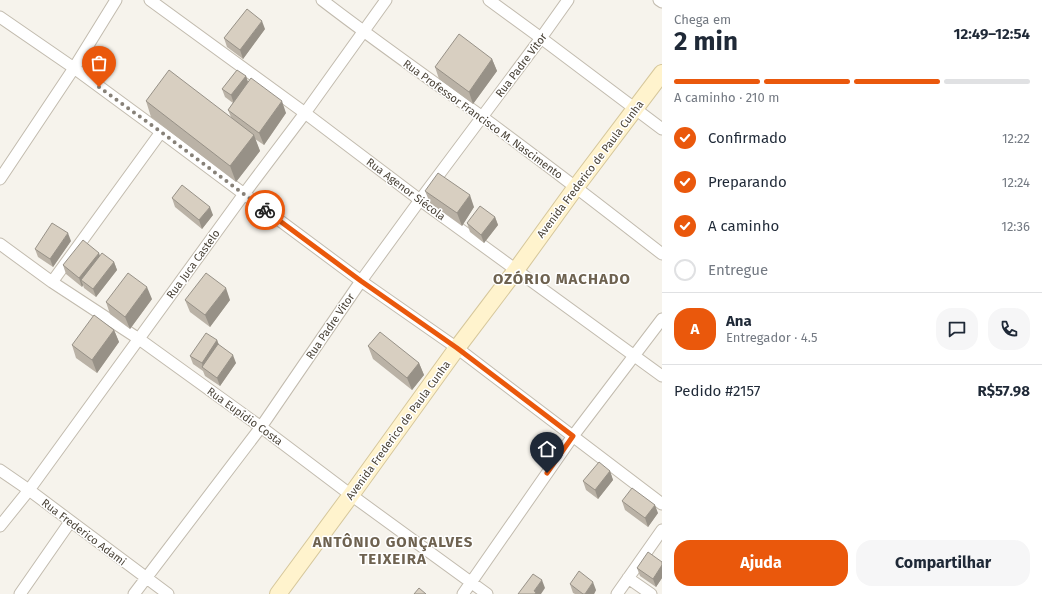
<!DOCTYPE html>
<html lang="pt">
<head>
<meta charset="utf-8">
<style>
	:root { --surface:#fff; --page:#f6f6f7; --text:#1f2937; --muted:#747a83; --line:#e0e1e3; --accent:#ea580c }
	body { margin:0; font-family:"Fira Sans",sans-serif; background:var(--page); color:var(--text); height:100vh; display:flex; flex-direction:column; font-size:15px; white-space:nowrap }
	* { box-sizing:border-box; margin:0 }
	p { font-size:13px; color:var(--muted) }
	.icon { flex:none; width:22px; height:22px; fill:none; stroke:currentColor; stroke-width:2; stroke-linecap:round; stroke-linejoin:round }
	.map { position:relative; flex:1; overflow:hidden }
	.panel { display:flex; flex-direction:column; background:var(--surface); width:380px }
	.panel>* { flex:none }
	.pin { position:absolute; display:grid; place-items:center; width:34px; height:34px; color:#fff; margin:-41px -17px; border-radius:50% 50% 50% 0; rotate:-45deg; box-shadow:0 0 4px #0007 }
	.pin .icon { rotate:45deg }
	.courier { position:absolute; display:grid; place-items:center; width:40px; height:40px; margin:-20px; border:3px solid #ea580c; border-radius:50%; background:#fff; color:#222; box-shadow:0 1px 5px #0007 }
	.summary em { font-style:normal; font-weight:700 }
	.summary div { display:flex; flex-direction:column-reverse }
	.summary { display:flex; align-items:center; justify-content:space-between; height:68px; padding:0 12px }
	h1 { font-size:26px; font-weight:700; line-height:30px }
	.bar { display:grid; grid-template-columns:repeat(4,1fr); gap:6px 4px; align-content:center; height:48px; padding:0 12px }
	.bar i { height:5px; border-radius:3px; background:var(--line) }
	.bar .current { background:var(--accent) }
	.bar p { grid-column:span 4 }
	.line { display:flex; align-items:center; gap:10px; padding:0 12px; border-top:1px solid var(--line) }
	.line div { flex:1 }
	.round { display:grid; place-items:center; flex:none; width:42px; height:42px; border-radius:16px; background:var(--page) }
	ol { padding:0 12px; list-style:none }
	li { display:flex; align-items:center; gap:12px; height:44px }
	li p { margin-inline-start:auto }
	li .icon { padding:4px; border-radius:50%; background:var(--accent); color:#fff; stroke-width:4 }
	li:last-child { color:var(--muted) }
	li i { width:22px; height:22px; border:2px solid var(--line); border-radius:50% }
	.primary-button { display:flex; gap:8px; margin-top:auto; padding:8px 12px }
	.primary-button a { flex:1; height:46px; border-radius:16px; background:var(--accent); color:#fff; font-size:16px; font-weight:700; line-height:46px; text-align:center }
	.primary-button a+a { background:var(--page); color:var(--text) }
	main { display:flex; flex:1; min-height:0 }
	.map>svg:first-child { display:block }
	.lines { fill:none; stroke-linecap:round; stroke-linejoin:round }
	.street-casing { stroke:#c2bbae; stroke-width:13 }
	.secondary-casing { stroke:#d6c79b; stroke-width:18 }
	.street { stroke:#fff; stroke-width:11 }
	.secondary { stroke:#fff3cd; stroke-width:16 }
	.wall { fill:#bab2a6 }
	.shaded-wall { fill:#979187 }
	.building { fill:#d8cfc1; stroke:#979187 }
	.done { stroke:#878178; stroke-width:4; stroke-dasharray:0 7.2 }
	.route { stroke:#ea580c; stroke-width:5 }
	.labels { text-anchor:middle; stroke-width:3; stroke-linejoin:round; paint-order:stroke }
	.street-label { font-size:11px; fill:#4b4439; stroke:#fff }
	.district-label { font-size:15px; font-weight:bold; letter-spacing:1px; fill:#6e6250; stroke:#fff }
</style>
</head>
<body>
<main>
<div class="map">
<svg width="662" height="594" viewBox="0 0 662 594">
	<rect width="100%" height="100%" fill="#f6f3ec"/>
	<g class="lines">
		<defs>
			<path id="street" d="M 150,0 L 305,113 L 420,200 L 662,376
				M 322,0 C 374,40 428,78 481,116 C 542,161 602,207 662,254
				M 489,0 L 541,38 L 662,129
				M 659,0 L 662,2
				M 0,17 L 74,68 L 161,132 L 244,194 L 361,281 L 457,348 L 662,504
				M 0,179 L 74,68 L 116,0
				M 0,244 L 52,282 L 139,339 L 261,427 L 351,495 L 487,594
				M 52,282 L 161,132
				M 0,470 L 29,490 L 168,594
				M 0,526 L 29,490 L 244,194 L 305,113 L 386,0
				M 628,578 L 651,594
				M 20,594 L 70,522
				M 134,594 L 261,427 L 361,281 L 420,200 L 541,38 L 568,0
				M 463,594 L 573,436 L 662,319
				M 617,594 L 662,530"/>
			<path id="secondary" d="M 278,594 L 351,495 L 457,348 L 516,270 L 576,187 L 662,73"/>
		</defs>
		<!-- street casing -->
		<use href="#street" class="street-casing"/>
		<!-- secondary casing -->
		<use href="#secondary" class="secondary-casing"/>
		<!-- street -->
		<use href="#street" class="street"/>
		<!-- secondary -->
		<use href="#secondary" class="secondary"/>
	</g>
	<!-- wall -->
	<path class="wall" d="M 265,29 L 243,59 L 227,47 L 224,38 Z
		M 492,59 L 497,71 L 473,104 L 439,79 L 435,67 Z
		M 246,76 L 248,83 L 286,113 L 264,145 L 255,139 L 260,151 L 236,182 L 151,117 L 146,101 L 231,117 L 228,110 L 233,103 L 225,97 L 222,89 Z
		M 425,191 L 474,207 L 462,226 L 430,203 Z
		M 172,198 L 213,215 L 202,229 L 175,207 Z
		M 495,217 L 498,225 L 484,243 L 470,232 L 467,223 Z
		M 71,241 L 53,267 L 38,257 L 35,249 Z
		M 100,256 L 114,262 L 117,270 L 96,297 L 84,288 L 83,285 L 82,287 L 66,274 L 63,265 Z
		M 152,299 L 130,329 L 110,314 L 106,302 Z
		M 185,300 L 230,300 L 210,327 L 190,312 Z
		M 114,330 L 119,342 L 97,373 L 76,358 L 72,345 Z
		M 217,340 L 219,345 L 236,363 L 220,386 L 205,376 L 203,371 L 193,364 L 190,356 Z
		M 368,346 L 419,363 L 424,375 L 412,390 L 373,359 Z
		M 610,471 L 613,480 L 598,499 L 586,490 L 583,481 Z
		M 622,501 L 658,513 L 648,527 L 625,510 Z
		M 662,562 L 662,578 L 656,587 L 640,576 L 637,568 Z
		M 570,584 L 596,590 L 594,594 L 575,594 L 573,593 Z"/>
	<!-- shaded-wall -->
	<path class="shaded-wall" d="M 262,21 L 265,29 L 243,59 L 240,50 Z
		M 492,59 L 497,71 L 473,104 L 469,92 Z
		M 246,76 L 249,85 L 234,104 L 231,95 Z
		M 282,101 L 286,113 L 264,145 L 259,133 Z
		M 254,135 L 260,151 L 236,182 L 230,166 Z
		M 470,195 L 474,207 L 462,226 L 457,213 Z
		M 210,207 L 213,215 L 202,229 L 199,220 Z
		M 495,217 L 498,225 L 484,243 L 481,235 Z
		M 68,233 L 71,241 L 53,267 L 50,259 Z
		M 99,253 L 102,261 L 81,280 L 83,285 L 82,287 L 79,278 Z
		M 114,262 L 117,270 L 96,297 L 93,289 Z
		M 147,287 L 152,299 L 130,329 L 125,317 Z
		M 226,288 L 230,300 L 210,327 L 205,315 Z
		M 114,330 L 119,342 L 97,373 L 92,360 Z
		M 217,340 L 220,348 L 203,368 L 202,363 Z
		M 233,355 L 236,363 L 220,386 L 217,378 Z
		M 419,363 L 424,375 L 412,390 L 407,378 Z
		M 610,471 L 613,480 L 598,499 L 595,490 Z
		M 655,505 L 658,513 L 648,527 L 645,518 Z
		M 662,565 L 662,578 L 656,587 L 653,579 Z
		M 542,580 L 545,588 L 541,594 L 535,594 L 534,591 Z
		M 593,582 L 596,590 L 594,594 L 585,594 Z"/>
	<!-- building -->
	<path class="building" d="M 247,9 L 262,21 L 240,50 L 224,38 Z
		M 459,34 L 492,59 L 469,92 L 435,67 Z
		M 169,70 L 254,135 L 230,166 L 146,101 Z
		M 237,70 L 246,76 L 231,95 L 222,89 Z
		M 251,78 L 282,101 L 259,133 L 228,110 Z
		M 438,173 L 470,195 L 457,213 L 425,191 Z
		M 182,185 L 210,207 L 199,220 L 172,198 Z
		M 480,206 L 495,217 L 481,235 L 467,223 Z
		M 52,223 L 68,233 L 50,259 L 35,249 Z
		M 83,240 L 99,253 L 79,278 L 63,265 Z
		M 102,253 L 114,262 L 93,289 L 81,280 Z
		M 128,273 L 147,287 L 125,317 L 106,302 Z
		M 206,273 L 226,288 L 205,315 L 185,300 Z
		M 94,315 L 114,330 L 92,360 L 72,345 Z
		M 380,332 L 419,363 L 407,378 L 368,346 Z
		M 206,333 L 217,340 L 202,363 L 190,356 Z
		M 218,344 L 233,355 L 217,378 L 202,367 Z
		M 599,462 L 610,471 L 595,490 L 583,481 Z
		M 632,488 L 655,505 L 645,518 L 622,501 Z
		M 648,552 L 662,562 L 662,565 L 653,579 L 637,568 Z
		M 579,571 L 593,582 L 585,594 L 583,594 L 570,584 Z
		M 533,574 L 542,580 L 534,591 L 536,592 L 535,594 L 518,594 Z
		M 419,588 L 426,594 L 414,594 Z"/>
	<g class="lines">
		<!-- done -->
		<path class="done" d="M 99,87 L 161,132 L 265,210"/>
		<!-- route -->
		<path class="route" d="M 265,210 L 361,281 L 457,348 L 573,436 L 547,473"/>
	</g>
	<g class="labels">
		<!-- street labels -->
		<g class="street-label">
			<text transform="translate(521 65) rotate(-53)" y="4">Rua Padre Vitor</text>
			<text transform="translate(483 119) rotate(36)" y="4">Rua Professor Francisco M. Nascimento</text>
			<text transform="translate(590 169) rotate(-53)" y="4">Avenida Frederico de Paula Cunha</text>
			<text transform="translate(406 189) rotate(37)" y="4">Rua Agenor Siécola</text>
			<text transform="translate(193 264) rotate(-54)" y="4">Rua Juca Castelo</text>
			<text transform="translate(330 326) rotate(-56)" y="4">Rua Padre Vitor</text>
			<text transform="translate(245 416) rotate(36)" y="4">Rua Eupídio Costa</text>
			<text transform="translate(398 430) rotate(-54)" y="4">Avenida Frederico de Paula Cunha</text>
			<text transform="translate(84 532) rotate(37)" y="4">Rua Frederico Adami</text>
		</g>
		<!-- district labels -->
		<g class="district-label">
			<text x="562" y="284">OZÓRIO MACHADO</text>
			<text x="393" y="547">ANTÔNIO GONÇALVES<tspan x="393" dy="17">TEIXEIRA</tspan></text>
		</g>
	</g>
</svg>
<div class="pin" style="left:99px;top:87px;background:#ea580c"><svg class="icon" aria-label="bag" viewBox="0 0 24 24"><path d="M5 8h14l-1 12H6zM9 8a3 3 0 0 1 6 0"/></svg></div>
<div class="pin" style="left:547px;top:473px;background:#1f2937"><svg class="icon" aria-label="home" viewBox="0 0 24 24"><path d="M3 11l9-7 9 7M6 9v11h12V9"/></svg></div>
<div class="courier" style="left:265px;top:210px"><svg class="icon" aria-label="bike" viewBox="0 0 24 24"><circle cx="6" cy="16" r="4"/><circle cx="18" cy="16" r="4"/><path d="M6 16l4-8h5l3 8M10 8l3 8H6M13 5h3"/></svg></div>
</div>
<section class="panel">
<div class="summary"><div><h1>2 min</h1><p>Chega em</p></div><em>12:49–12:54</em></div>
<div class="bar"><i class="current"></i><i class="current"></i><i class="current"></i><i></i><p>A caminho · 210 m</p></div>
<ol>
<li><svg class="icon" aria-label="check" viewBox="0 0 24 24"><path d="M5 12l5 5 9-10"/></svg>Confirmado<p>12:22</p></li>
<li><svg class="icon" aria-label="check" viewBox="0 0 24 24"><path d="M5 12l5 5 9-10"/></svg>Preparando<p>12:24</p></li>
<li><svg class="icon" aria-label="check" viewBox="0 0 24 24"><path d="M5 12l5 5 9-10"/></svg>A caminho<p>12:36</p></li>
<li><i></i>Entregue</li>
</ol>
<div class="line" style="height:72px"><b class="round" style="background:var(--accent);color:#fff">A</b><div><b>Ana</b><p>Entregador · 4.5</p></div><a class="round"><svg class="icon" aria-label="chat" viewBox="0 0 24 24"><path d="M4 5h16v11H9l-5 4z"/></svg></a><a class="round"><svg class="icon" aria-label="phone" viewBox="0 0 24 24"><path d="M5 4h4l2 5-3 2q2 4 5 5l2-3 5 2v4C11 20 4 13 5 4z"/></svg></a></div>
<div class="line" style="height:52px"><div>Pedido #2157</div><b>R$57.98</b></div>
<div class="primary-button"><a>Ajuda</a><a>Compartilhar</a></div>
</section>
</main>
</body>
</html>
